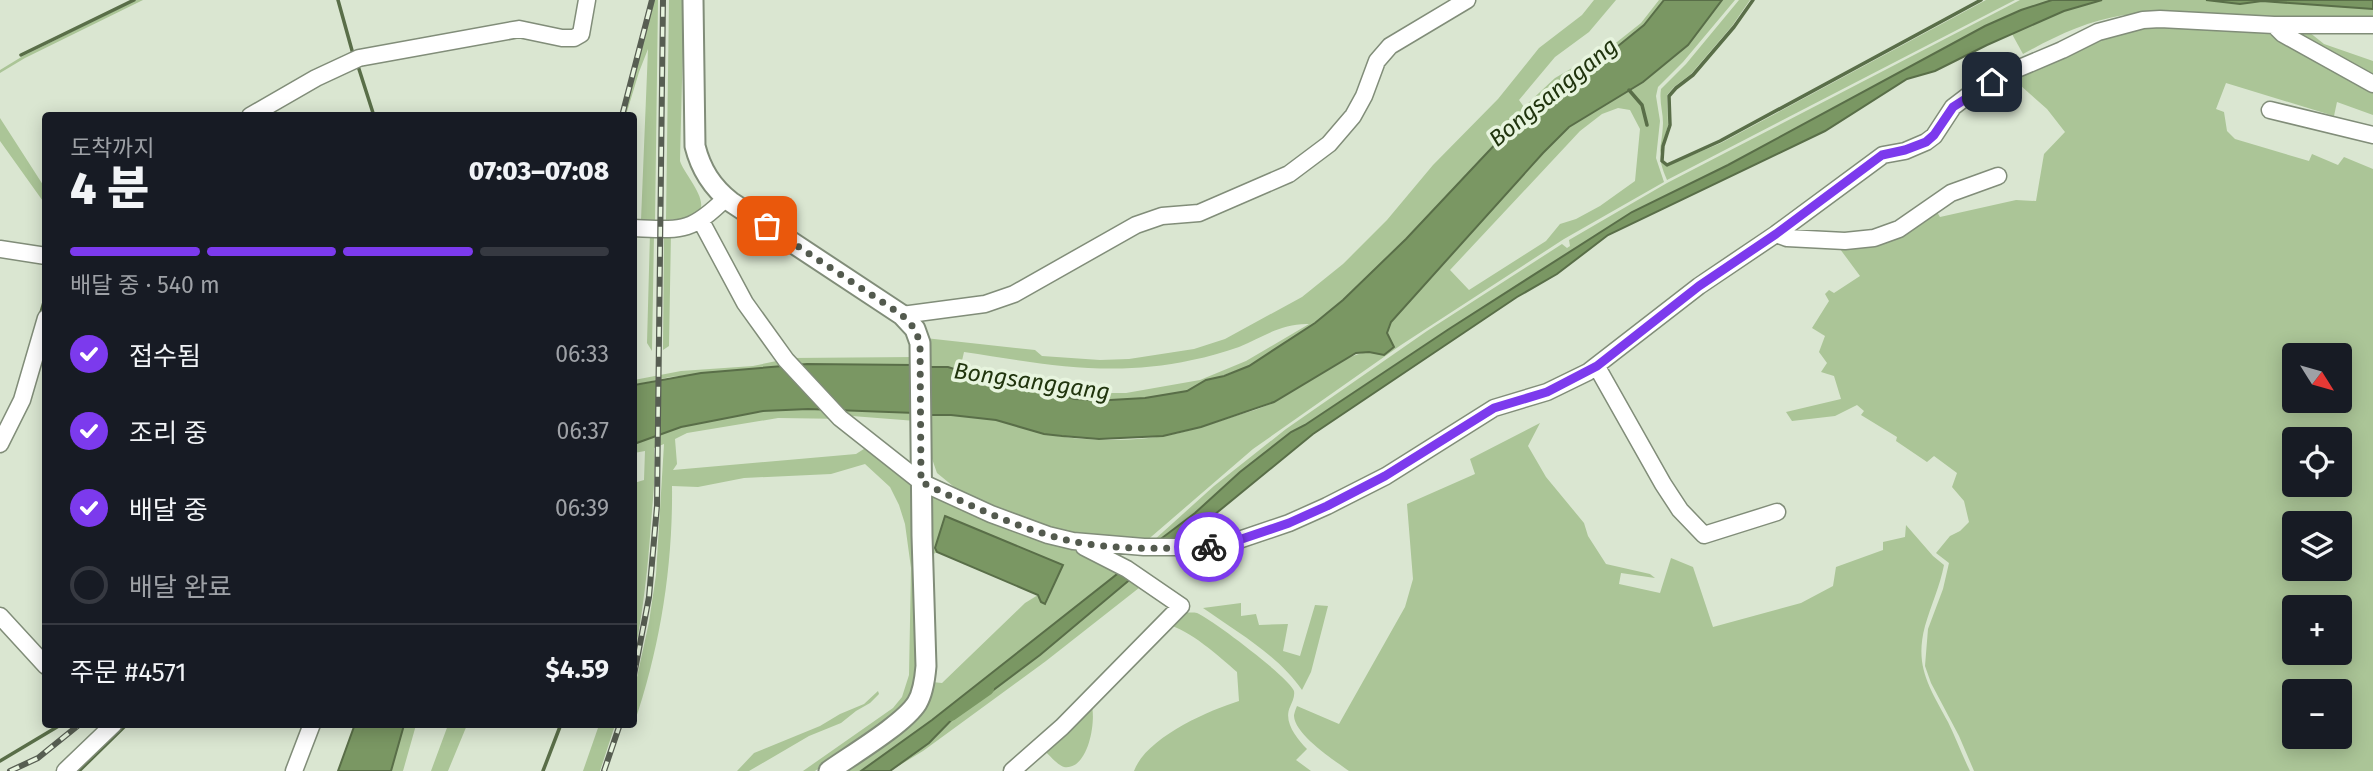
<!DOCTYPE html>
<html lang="ko">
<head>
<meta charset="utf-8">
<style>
	:root { --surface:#171b24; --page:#242831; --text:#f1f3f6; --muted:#9ea1a6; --line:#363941; --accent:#7c3aed }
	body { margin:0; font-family:"Fira Sans","Noto Sans KR",sans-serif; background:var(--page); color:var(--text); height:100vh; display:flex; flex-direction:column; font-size:26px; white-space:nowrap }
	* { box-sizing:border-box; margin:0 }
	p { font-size:23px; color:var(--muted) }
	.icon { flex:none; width:38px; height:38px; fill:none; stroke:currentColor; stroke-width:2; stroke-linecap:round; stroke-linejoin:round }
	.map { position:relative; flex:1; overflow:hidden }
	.panel { position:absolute; left:42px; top:112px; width:595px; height:616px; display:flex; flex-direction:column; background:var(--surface); border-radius:7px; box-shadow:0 4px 18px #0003 }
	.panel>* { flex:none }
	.needle { width:46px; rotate:127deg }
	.tools { position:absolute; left:2282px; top:343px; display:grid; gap:14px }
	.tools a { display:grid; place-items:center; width:70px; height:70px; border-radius:7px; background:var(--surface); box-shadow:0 4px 18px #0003; font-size:35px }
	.pin { position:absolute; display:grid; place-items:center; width:60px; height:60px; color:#fff; margin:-30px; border-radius:14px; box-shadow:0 4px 10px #0006 }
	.courier { position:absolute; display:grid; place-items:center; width:70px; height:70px; margin:-35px; border:5px solid #7c3aed; border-radius:50%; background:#fff; color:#222; box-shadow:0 2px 9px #0007 }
	.overview em { font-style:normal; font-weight:800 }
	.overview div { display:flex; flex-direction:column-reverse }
	.overview { display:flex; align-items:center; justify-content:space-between; height:119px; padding:0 28px }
	h1 { font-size:46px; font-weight:800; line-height:52px }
	.bar { display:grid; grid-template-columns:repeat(4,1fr); gap:10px 7px; align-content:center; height:84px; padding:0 28px }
	.bar i { height:9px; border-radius:5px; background:var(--line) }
	.bar .current { background:var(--accent) }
	.bar p { grid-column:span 4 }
	.line { display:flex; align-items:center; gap:18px; padding:0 28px; border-top:2px solid var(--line) }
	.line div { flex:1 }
	ol { padding:0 28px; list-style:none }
	li { display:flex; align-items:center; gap:21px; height:77px }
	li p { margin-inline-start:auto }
	li .icon { padding:7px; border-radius:50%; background:var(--accent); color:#fff; stroke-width:4 }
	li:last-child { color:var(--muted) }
	li i { width:38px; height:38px; border:4px solid var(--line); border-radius:50% }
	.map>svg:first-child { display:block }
	.green { fill:#abc597; fill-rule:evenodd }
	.water { fill:#7a9763; stroke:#596e48; stroke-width:2 }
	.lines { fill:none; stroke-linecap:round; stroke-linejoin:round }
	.stream { stroke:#596e48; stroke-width:3.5 }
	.canal { stroke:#7a9763; stroke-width:12 }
	.minor-casing { stroke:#818d79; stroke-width:19 }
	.major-casing { stroke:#818d79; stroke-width:23 }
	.minor { stroke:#fff; stroke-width:16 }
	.major { stroke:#fff; stroke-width:19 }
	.rail-casing { stroke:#575e52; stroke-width:6 }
	.rail { stroke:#e7f4de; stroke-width:3.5; stroke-dasharray:10; stroke-linecap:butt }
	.done { stroke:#535a4e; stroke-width:7; stroke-dasharray:0 12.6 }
	.route { stroke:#7c3aed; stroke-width:9 }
	.labels { text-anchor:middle; stroke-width:7; stroke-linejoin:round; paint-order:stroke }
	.water-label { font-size:23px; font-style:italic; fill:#20340d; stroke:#e7f4de }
</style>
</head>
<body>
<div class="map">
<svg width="2373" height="771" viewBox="0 0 2373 771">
	<rect width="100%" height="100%" fill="#dae6d1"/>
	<!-- green -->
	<path class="green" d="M 136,0 L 143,0 L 25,58 L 0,73 L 0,70 L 23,56 Z
		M 653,0 L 658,0 L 655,223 L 641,220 L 648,49 L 639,72 L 626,115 L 621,116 L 636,71 Z
		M 669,0 L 684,0 L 680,161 C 684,175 715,205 694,216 C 688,220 674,219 666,220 Z
		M 1594,0 L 1616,0 L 1589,32 L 1555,57 L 1519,100 L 1524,107 L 1555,78 L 1617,42 L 1641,23 L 1659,0 L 1664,0 L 1644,25 L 1607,55 L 1565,78 L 1534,103 L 1406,239 L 1343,300 L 1315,323 L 1249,366 L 1199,384 L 1187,391 L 1145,398 L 1110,400 L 1074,399 L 1049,391 L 989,380 L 948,367 L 925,366 L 925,338 L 1035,350 L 1042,356 L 1100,360 L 1129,359 L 1194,349 L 1225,339 L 1302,297 L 1343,264 L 1387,220 L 1433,165 L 1498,99 L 1539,48 L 1582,15 ZM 1309,324 L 1246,361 L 1200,380 L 1126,393 L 1077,393 L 1026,380 L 995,376 L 961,365 L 964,352 C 1045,364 1111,378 1192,360 C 1208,357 1224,352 1239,347 C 1263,337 1282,323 1309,324 Z
		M 1722,0 L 1735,0 L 1683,62 L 1658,87 L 1656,96 L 1660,121 L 1656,158 L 1664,182 L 1564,239 L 1401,345 L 1253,449 L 1144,543 L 1070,534 L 1024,521 L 959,491 L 937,473 L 930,453 L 925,415 C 957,414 990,417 1021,425 C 1029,428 1037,432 1046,434 C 1084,442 1141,442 1179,433 C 1205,427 1230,417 1255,410 C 1290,399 1337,355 1369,352 L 1387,333 L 1391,322 L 1543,153 L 1569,127 L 1643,82 L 1688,45 ZM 1618,108 L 1630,110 L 1640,129 L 1635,181 L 1600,206 L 1576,219 L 1560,224 L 1546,241 L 1469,290 L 1450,270 L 1580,131 L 1602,114 Z
		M 1739,0 L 1750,0 L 1732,26 L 1691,74 L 1674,87 L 1667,95 L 1668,125 L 1660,154 L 1661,162 L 1666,166 L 1721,143 L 1986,0 L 2015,0 L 1667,180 C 1655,153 1662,150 1663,123 C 1663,112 1659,101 1661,89 L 1686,64 Z
		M 2020,0 L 2052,0 L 2021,10 L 1985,26 L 1728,165 L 1632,212 L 1449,329 L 1305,425 L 1291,432 L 1240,472 L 1195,513 L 1158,541 L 1153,541 L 1214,486 L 1286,429 L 1427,331 L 1562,244 L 1567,248 L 1570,246 L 1569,240 L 1667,183 Z
		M 2102,0 L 2206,0 L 2240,4 L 2262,1 L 2373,9 L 2373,21 L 2124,15 C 2086,21 2056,36 2023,54 L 2012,34 L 2064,11 Z
		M 2156,23 L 2265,30 L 2285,44 L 2313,60 L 2373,89 L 2373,115 L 2337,102 L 2334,116 L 2226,83 L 2216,109 L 2224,112 L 2227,131 L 2235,139 L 2309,161 L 2312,154 L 2338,165 L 2344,157 L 2373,169 L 2373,771 L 1974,771 L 1959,736 L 1931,683 L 1925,666 L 1928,629 L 1943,589 L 1949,563 L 1936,553 L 1950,536 L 1960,531 L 1969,522 L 1964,501 L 1952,487 L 1957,473 L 1934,456 L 1927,462 L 1896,441 L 1897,437 L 1861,415 L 1864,411 L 1857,405 L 1835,416 L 1792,421 L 1786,412 L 1841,399 L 1834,376 L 1821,372 L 1827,363 L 1819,352 L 1825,336 L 1812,328 L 1829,301 L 1825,294 L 1829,290 L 1834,293 L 1860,276 L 1840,249 L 1868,244 L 1934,207 L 1940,217 L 2016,200 L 2036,201 L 2044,154 L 2065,132 L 2047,109 L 2011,77 L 2080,43 ZM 2294,355 L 2340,355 L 2340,401 L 2294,401 ZM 2294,439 L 2340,439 L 2340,485 L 2294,485 ZM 2294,523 L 2340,523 L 2340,569 L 2294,569 ZM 2294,607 L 2340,607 L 2340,653 L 2294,653 ZM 2294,691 L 2340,691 L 2340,737 L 2294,737 Z
		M 2304,28 L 2324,44 L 2373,61 L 2373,82 L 2285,32 Z
		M 0,118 L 45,188 L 45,204 L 0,141 Z
		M 671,232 L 669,346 L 663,350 L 664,234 Z
		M 650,233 L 654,234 L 652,351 L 647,343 Z
		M 914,357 L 914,365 L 807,364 L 670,377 L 634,385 L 634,380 L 681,371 L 753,366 L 791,358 Z
		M 785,409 L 915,413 L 916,421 L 852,416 L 849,419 L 778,418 L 687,433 L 675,439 L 677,464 L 673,470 L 856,454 L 867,447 L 915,482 L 920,671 L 912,696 L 891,718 L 815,771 L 803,771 L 893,708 L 902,697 L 909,675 L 911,568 L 905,524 L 899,505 L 890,487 L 865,464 L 831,474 L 744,478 L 698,487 L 672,486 C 673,567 660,648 634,724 L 634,691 L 649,622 L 656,575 L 664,444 L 654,448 C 656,472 653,498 651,523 C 648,568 643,612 634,657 L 634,483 L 644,480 L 645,451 L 634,453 L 634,444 L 681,427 L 724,417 Z
		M 1540,423 L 1528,446 L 1546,477 L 1584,523 L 1588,536 L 1606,564 L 1650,574 L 1655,578 L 1621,573 L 1619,584 L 1660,593 L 1671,558 L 1693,567 L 1713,627 L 1801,603 L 1833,586 L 1836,567 L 1883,550 L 1883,542 L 1905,537 L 1906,525 L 1933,556 L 1944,565 C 1940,586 1931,605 1925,626 C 1914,667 1930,688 1948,722 C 1956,738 1962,755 1970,771 L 1349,771 C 1335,761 1295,735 1294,716 C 1294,714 1296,708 1297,706 L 1339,724 L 1405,607 L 1413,579 L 1407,504 L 1475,474 L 1470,459 Z
		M 929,496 L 936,496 L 1061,543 L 1121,571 L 932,720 L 861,771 L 835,771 L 920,707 ZM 945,516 L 1063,565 L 1046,604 L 1038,595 L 1025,603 L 942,683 L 932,682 L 932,555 L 937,552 L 935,548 Z
		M 1133,577 L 1144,584 L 1046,661 L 923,751 L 890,771 L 929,743 L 972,699 L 988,694 L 1040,655 Z
		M 1241,603 L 1241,616 L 1256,614 L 1259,625 L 1288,624 L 1283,651 L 1300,656 L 1315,605 L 1328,606 L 1311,672 L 1302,690 C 1278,655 1237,632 1203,608 Z
		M 1180,613 C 1185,613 1192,612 1197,613 C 1210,618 1290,678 1294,691 C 1295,697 1292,702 1290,707 C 1283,722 1297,739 1307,749 L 1296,760 L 1311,771 L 1134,771 C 1146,738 1207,711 1239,701 L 1237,672 C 1221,658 1188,628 1167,625 Z
		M 878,691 L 879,694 L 870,703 L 856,711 L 841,723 L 809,736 L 749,771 L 737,771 L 754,753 L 820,726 L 840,714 L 864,704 Z
		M 1091,703 C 1097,718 1089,771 1064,767 C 1057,765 1049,754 1042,749 Z
		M 404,725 L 416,725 L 403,771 L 391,771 Z
		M 448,725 L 467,725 L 448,771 L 431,771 Z
		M 599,725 L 615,725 L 600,771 L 583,771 Z"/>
	<!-- water -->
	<path class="water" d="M 1664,0 L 1722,0 L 1688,45 L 1643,82 L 1569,127 L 1543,153 L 1391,322 L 1387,333 L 1394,347 L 1384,355 L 1369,352 L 1356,353 L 1274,402 L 1201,427 L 1163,436 L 1099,439 L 1062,436 L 1044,434 L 996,420 L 951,415 L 925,415 L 925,367 L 948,367 L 989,380 L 1049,391 L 1074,399 L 1110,400 L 1145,398 L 1187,391 L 1206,380 L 1224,376 L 1249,366 L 1315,323 L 1343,300 L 1406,239 L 1534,103 L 1565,78 L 1607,55 L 1644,25 Z
		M 2052,0 L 2102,0 L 2064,11 L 1987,45 L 1935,71 L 1907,79 L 1825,131 L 1608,235 L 1557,274 L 1517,297 L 1313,434 L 1181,542 L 1158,541 L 1195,513 L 1240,472 L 1291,432 L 1305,425 L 1449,329 L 1632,212 L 1728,165 L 1985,26 L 2021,10 Z
		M 2206,0 L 2373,0 L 2373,9 L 2262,1 L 2240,4 Z
		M 807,364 L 914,365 L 915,413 L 808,409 L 763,411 L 681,427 L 634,444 L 634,385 L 701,373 Z
		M 945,516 L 1063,565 L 1045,604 L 1041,602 L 1038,595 L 937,552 L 935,548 Z
		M 1121,571 L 1133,577 L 1040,655 L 988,694 L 972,699 L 929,743 L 890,771 L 861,771 L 932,720 Z
		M 355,724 L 404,725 L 391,771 L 338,771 Z"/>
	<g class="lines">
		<!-- stream -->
		<path class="stream" d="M 338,0 L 353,54
			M 1753,0 L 1734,27 L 1693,75 L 1676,88 L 1669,96 L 1670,125 L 1663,146 L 1662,161 L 1667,165 L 1720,141 L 1981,0
			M 21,55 L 134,0
			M 358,66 L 374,116
			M 1629,90 L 1642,105 L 1647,125
			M 40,316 L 46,295
			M 0,761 L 62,724
			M 79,771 L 127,724
			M 543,771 L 561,724"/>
		<!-- canal -->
		<path class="canal" d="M 951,715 L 988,689"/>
		<defs>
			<path id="minor" d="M 2274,25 L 2283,34 L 2373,84
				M 2270,110 L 2373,135
				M 250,116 L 316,78 L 359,58 L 519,29 L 562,38 L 574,38 L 581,34 L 587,0
				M 701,221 L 745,303 L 786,360 L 840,418 L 921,482 L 991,514 L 1048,535 L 1073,541 L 1144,547 L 1208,547 L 1227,544 L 1289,523 L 1327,506 L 1386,476 L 1494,408 L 1547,392 L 1588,372 L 1699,286 L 1776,234 L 1883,155 L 1905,151 L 1926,142 L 1934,136 L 1953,107 L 1974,91 L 2010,72 L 2062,50 L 2098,32 L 2143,20 L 2160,19 L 2274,25 L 2373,25
				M 634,228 C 682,230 690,233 726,198
				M 1776,234 L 1787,238 L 1845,241 L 1874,238 L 1899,229 L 1951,193 L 1998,176
				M 0,249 L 46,256
				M 902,315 L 985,304 L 1014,294 L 1136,225 L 1162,216 L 1199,213 L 1289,174 L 1329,144 L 1353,116 L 1364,96 L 1377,61 L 1390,46 L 1467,0
				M 1597,367 L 1663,484 L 1680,510 L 1704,535 L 1777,512
				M 0,444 L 22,400 L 46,318
				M 0,616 L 46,666
				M 65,771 L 114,724
				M 294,771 L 312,724
				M 1012,771 L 1062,727 L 1181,606 L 1127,569 L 1084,547"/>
			<path id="major" d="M 693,0 L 695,146 C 701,170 712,187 731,202 L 902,315 L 915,329 L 920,343 L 922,536 L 926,666 C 925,678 923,693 917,703 C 904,724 850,756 829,771"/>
		</defs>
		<!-- minor casing -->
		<use href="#minor" class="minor-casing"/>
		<!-- major casing -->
		<use href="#major" class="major-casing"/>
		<!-- minor -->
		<use href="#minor" class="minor"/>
		<!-- major -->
		<use href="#major" class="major"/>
		<defs>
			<path id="rail" d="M 622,116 L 652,0
				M 634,675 L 649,597 L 657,506 L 663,0
				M 10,771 L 38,758 L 80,724
				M 604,771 L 620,724"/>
		</defs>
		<!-- rail casing -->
		<use href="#rail" class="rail-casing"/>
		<!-- rail -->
		<use href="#rail" class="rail"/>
	</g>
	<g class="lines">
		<!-- done -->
		<path class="done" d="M 767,226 L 902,315 L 915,329 L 920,343 L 921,482 C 969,505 1019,529 1071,541 C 1115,550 1165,549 1209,547"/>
		<!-- route -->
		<path class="route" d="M 1209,547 L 1227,544 L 1289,523 L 1327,506 L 1385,476 L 1494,408 L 1547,392 L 1597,366 L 1699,286 L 1776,234 L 1882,155 L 1905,150 L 1926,142 L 1934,135 L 1953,107 L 1992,82"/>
	</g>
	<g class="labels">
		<!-- water labels -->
		<g class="water-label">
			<text transform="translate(1553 92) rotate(-39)" y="8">Bongsanggang</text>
			<text transform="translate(1032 381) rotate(8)" y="8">Bongsanggang</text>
		</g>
	</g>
</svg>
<div class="tools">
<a><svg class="needle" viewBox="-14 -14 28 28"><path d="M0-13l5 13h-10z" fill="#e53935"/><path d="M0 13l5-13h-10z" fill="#9ea1a6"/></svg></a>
<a><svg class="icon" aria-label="locate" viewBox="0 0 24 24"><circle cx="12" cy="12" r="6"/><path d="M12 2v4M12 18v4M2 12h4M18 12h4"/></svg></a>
<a><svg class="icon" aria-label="layers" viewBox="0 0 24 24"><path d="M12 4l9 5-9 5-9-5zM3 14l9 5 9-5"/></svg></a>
<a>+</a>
<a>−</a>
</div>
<div class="pin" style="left:767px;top:226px;background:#ea580c"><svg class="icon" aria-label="bag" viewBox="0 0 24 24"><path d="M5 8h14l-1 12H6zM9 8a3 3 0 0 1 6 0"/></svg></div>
<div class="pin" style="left:1992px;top:82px;background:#1f2937"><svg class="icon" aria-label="home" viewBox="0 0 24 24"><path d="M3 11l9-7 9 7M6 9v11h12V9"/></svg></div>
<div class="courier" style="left:1209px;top:547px"><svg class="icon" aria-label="bike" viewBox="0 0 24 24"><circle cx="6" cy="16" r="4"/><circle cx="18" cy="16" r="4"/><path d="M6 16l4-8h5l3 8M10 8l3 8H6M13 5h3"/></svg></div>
<section class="panel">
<div class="overview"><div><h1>4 분</h1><p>도착까지</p></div><em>07:03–07:08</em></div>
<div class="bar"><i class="current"></i><i class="current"></i><i class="current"></i><i></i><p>배달 중 · 540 m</p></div>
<ol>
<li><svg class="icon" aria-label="check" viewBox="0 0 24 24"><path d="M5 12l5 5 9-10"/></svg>접수됨<p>06:33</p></li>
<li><svg class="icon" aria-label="check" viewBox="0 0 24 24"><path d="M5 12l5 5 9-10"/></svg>조리 중<p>06:37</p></li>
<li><svg class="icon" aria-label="check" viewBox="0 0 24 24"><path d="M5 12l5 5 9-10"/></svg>배달 중<p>06:39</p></li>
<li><i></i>배달 완료</li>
</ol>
<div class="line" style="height:91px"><div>주문 #4571</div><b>$4.59</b></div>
</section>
</div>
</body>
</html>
